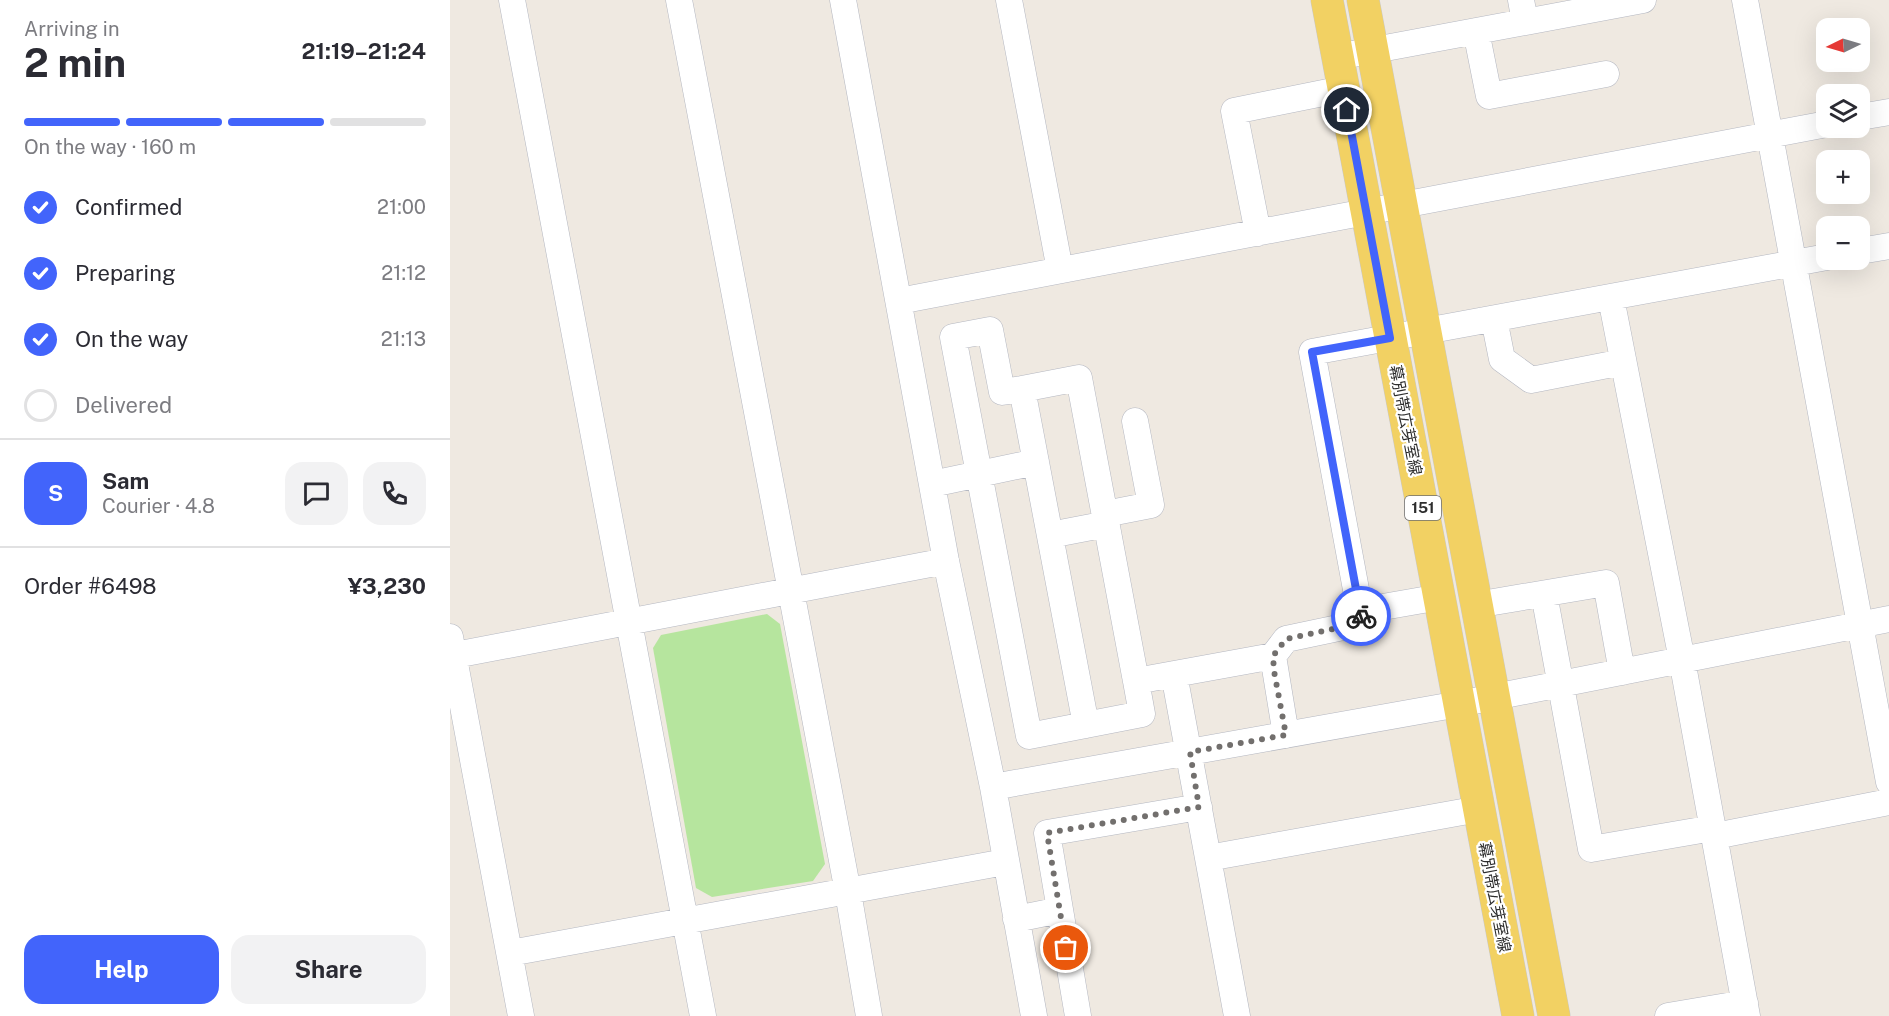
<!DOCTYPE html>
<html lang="en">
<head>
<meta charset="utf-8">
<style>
	:root { --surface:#fff; --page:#f2f2f3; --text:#2b2b33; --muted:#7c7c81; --line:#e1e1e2; --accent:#4264fb }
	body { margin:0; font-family:"Public Sans","Noto Sans JP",sans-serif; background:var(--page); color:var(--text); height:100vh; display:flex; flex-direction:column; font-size:22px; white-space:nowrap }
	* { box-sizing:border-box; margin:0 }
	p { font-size:20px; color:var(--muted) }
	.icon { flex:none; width:33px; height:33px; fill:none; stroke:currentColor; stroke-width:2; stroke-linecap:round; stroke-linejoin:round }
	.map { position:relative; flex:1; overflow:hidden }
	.panel { display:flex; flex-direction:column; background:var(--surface); width:450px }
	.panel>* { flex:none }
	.needle { width:39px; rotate:265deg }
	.tools { position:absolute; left:1366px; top:18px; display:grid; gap:12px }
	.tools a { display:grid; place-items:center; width:54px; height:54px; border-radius:12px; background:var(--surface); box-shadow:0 6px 24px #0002; font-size:30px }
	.pin { position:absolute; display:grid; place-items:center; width:51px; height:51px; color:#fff; margin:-26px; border:3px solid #fff; border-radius:50%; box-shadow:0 2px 6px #0007 }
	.courier { position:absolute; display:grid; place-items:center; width:60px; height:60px; margin:-30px; border:4px solid #4264fb; border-radius:50%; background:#fff; color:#222; box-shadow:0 2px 8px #0007 }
	.summary em { font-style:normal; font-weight:700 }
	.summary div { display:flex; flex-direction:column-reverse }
	.summary { display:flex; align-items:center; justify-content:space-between; height:102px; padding:0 24px }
	h1 { font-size:39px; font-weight:700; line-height:45px }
	.bar { display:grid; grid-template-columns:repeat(4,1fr); gap:9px 6px; align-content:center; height:72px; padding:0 24px }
	.bar i { height:8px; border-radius:4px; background:var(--line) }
	.bar .on { background:var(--accent) }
	.bar p { grid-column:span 4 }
	.line { display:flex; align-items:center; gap:15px; padding:0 24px; border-top:2px solid var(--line) }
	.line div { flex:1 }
	.round { display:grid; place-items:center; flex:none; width:63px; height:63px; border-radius:18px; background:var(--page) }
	ol { padding:0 24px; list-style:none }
	li { display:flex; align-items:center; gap:18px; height:66px }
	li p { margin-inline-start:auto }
	li .icon { padding:6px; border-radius:50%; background:var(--accent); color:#fff; stroke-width:4 }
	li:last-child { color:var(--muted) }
	li i { width:33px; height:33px; border:3px solid var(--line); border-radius:50% }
	.action { display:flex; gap:12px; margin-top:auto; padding:12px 24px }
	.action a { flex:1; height:69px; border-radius:18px; background:var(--accent); color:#fff; font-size:24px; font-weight:700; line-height:69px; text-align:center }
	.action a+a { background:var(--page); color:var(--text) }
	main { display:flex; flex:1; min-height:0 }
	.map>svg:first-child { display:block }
	.green { fill:#b6e59e }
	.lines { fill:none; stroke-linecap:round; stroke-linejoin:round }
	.minor-casing { stroke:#b4b7c1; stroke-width:27 }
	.major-casing { stroke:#c9c9c9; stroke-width:33 }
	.minor { stroke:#fff; stroke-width:26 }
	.major { stroke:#f2d163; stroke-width:32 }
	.done { stroke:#726f6d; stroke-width:6; stroke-dasharray:0 10.8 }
	.route { stroke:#4264fb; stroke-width:8 }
	.labels { text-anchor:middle; stroke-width:4.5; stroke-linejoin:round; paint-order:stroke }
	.shield { fill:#fff; stroke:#6d6d6d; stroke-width:1.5 }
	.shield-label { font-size:15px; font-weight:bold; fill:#2e2e2e }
	.street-label { font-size:16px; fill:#2e2e2e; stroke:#fff }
</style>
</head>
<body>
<main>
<section class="panel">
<div class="summary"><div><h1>2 min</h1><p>Arriving in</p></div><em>21:19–21:24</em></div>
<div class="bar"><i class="on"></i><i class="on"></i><i class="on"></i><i></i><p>On the way · 160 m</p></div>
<ol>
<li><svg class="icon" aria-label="check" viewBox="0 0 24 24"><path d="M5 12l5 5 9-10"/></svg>Confirmed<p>21:00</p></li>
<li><svg class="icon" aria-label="check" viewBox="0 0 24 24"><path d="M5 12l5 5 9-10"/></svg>Preparing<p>21:12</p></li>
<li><svg class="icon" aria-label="check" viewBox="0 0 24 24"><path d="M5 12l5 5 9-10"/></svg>On the way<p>21:13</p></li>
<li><i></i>Delivered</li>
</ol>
<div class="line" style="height:108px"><b class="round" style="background:var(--accent);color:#fff">S</b><div><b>Sam</b><p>Courier · 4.8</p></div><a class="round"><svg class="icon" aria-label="chat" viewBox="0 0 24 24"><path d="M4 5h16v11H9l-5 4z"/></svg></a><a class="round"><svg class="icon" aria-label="phone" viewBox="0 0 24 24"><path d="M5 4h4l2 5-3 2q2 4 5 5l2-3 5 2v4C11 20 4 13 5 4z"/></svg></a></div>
<div class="line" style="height:78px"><div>Order #6498</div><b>¥3,230</b></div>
<div class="action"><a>Help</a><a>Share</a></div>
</section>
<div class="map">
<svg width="1439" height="1016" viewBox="0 0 1439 1016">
	<rect width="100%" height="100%" fill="#efe9e1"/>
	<!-- green -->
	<path class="green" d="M 317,614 L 330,624 L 375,864 L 363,881 L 262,897 L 246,888 L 203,648 L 211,635 Z"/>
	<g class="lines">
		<defs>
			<path id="minor" d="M 62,0 L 253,1016
				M 229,0 L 398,892 L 419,1016
				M 393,0 L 496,561 L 543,787 L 584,1016
				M 559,0 L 610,270
				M 1071,0 L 1075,22
				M 1295,0 L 1439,782
				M 1026,31 L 1039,96 L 1156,74
				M 887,57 L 1193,0
				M 1410,117 L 1439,112
				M 808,233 L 784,111 L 893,89
				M 1410,251 L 1439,246
				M 1161,298 L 1232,660 L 1297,1016
				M 449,301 L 1377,124
				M 1044,319 L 1052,359 L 1081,380 L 1173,362
				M 572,389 L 629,378 L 686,681 L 823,656
				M 482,484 L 586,462
				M 655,514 L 701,505 L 685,421
				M 600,535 L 657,524
				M 1094,594 L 1141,849 L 1263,828
				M 1026,605 L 1156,583 L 1172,672
				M 910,611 L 862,352 L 1377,257
				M 0,637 L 71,1016
				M 0,656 L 496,561
				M 724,674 L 758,858
				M 636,725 L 572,389 L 552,392 L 540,330 L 503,337 L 579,736 L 692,714 L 686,681
				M 836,735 L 823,656 L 836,639 L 912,623 L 910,611 L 990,597
				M 543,787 L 1009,704 L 1439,619
				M 1265,836 L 1439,802
				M 566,919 L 610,910
				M 60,953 L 555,862
				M 628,1016 L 597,833 L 749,807
				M 787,1016 L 758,858 L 1029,809
				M 1218,1016 L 1295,1003"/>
			<path id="major" d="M 877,0 L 1068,1016
				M 913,0 L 1104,1016"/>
		</defs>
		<!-- minor casing -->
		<use href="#minor" class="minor-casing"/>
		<!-- major casing -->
		<use href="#major" class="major-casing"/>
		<!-- minor -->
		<use href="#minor" class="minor"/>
		<!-- major -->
		<use href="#major" class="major"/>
	</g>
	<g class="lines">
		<!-- done -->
		<path class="done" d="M 616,948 L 597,833 L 749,807 L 740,752 L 836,735 L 824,671 L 823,656 L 836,639 L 912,623 L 911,616"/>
		<!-- route -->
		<path class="route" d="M 897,110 L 940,338 L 862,352 L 911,616"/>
	</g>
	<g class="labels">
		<!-- shield labels -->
		<rect class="shield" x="955" y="496" width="36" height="24" rx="4.5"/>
		<g class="shield-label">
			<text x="973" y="513">151</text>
		</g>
		<!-- street labels -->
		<g class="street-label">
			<text transform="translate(956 420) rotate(79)" y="6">幕別帯広芽室線</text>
			<text transform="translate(1045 897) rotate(79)" y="6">幕別帯広芽室線</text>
		</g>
	</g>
</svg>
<div class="tools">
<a><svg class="needle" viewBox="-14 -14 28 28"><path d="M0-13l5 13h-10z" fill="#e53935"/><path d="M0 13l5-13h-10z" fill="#7c7c81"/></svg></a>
<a><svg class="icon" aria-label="layers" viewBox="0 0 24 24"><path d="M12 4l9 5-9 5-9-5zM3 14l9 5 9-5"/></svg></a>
<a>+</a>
<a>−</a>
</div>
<div class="pin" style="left:616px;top:948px;background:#ea580c"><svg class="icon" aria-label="bag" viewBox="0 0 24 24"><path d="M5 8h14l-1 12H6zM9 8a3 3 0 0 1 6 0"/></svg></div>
<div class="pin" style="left:897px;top:110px;background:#1f2937"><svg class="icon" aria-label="home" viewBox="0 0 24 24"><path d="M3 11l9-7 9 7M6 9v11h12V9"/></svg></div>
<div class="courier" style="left:911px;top:616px"><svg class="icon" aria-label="bike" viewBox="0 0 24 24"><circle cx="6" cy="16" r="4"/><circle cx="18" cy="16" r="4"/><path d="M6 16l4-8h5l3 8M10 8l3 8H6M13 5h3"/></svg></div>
</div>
</main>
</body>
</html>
